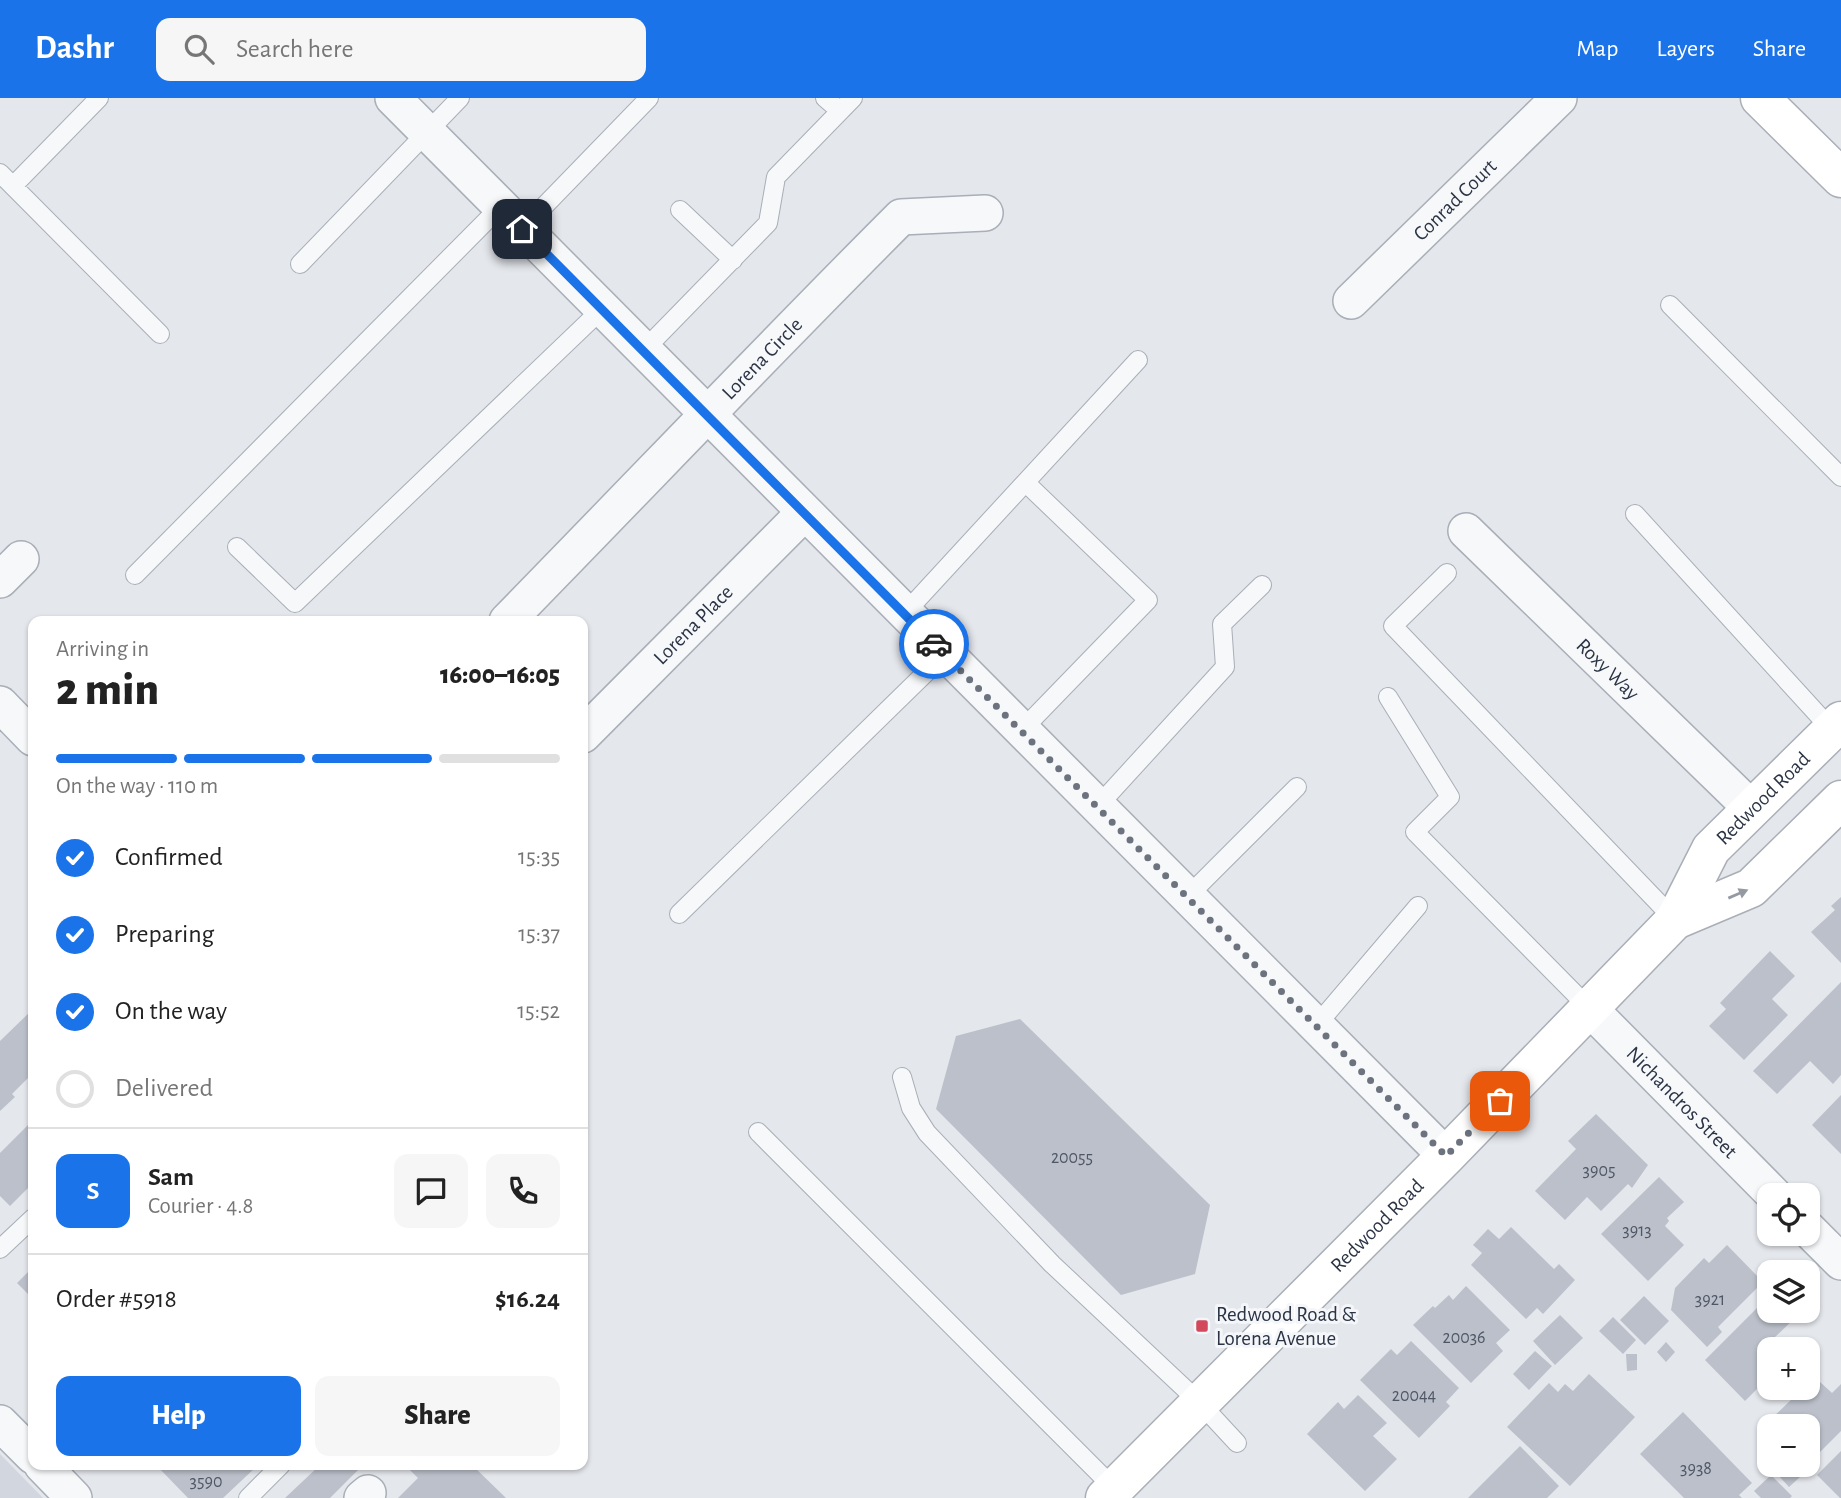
<!DOCTYPE html>
<html lang="en">
<head>
<meta charset="utf-8">
<style>
	:root { --surface:#fff; --page:#f6f6f6; --text:#222; --muted:#767676; --line:#e0e0e0; --accent:#1a73e8 }
	body { margin:0; font-family:"Alegreya Sans",sans-serif; background:var(--page); color:var(--text); height:100vh; display:flex; flex-direction:column; font-size:26px; white-space:nowrap }
	* { box-sizing:border-box; margin:0 }
	p { font-size:23px; color:var(--muted) }
	.icon { flex:none; width:38px; height:38px; fill:none; stroke:currentColor; stroke-width:2; stroke-linecap:round; stroke-linejoin:round }
	.map { position:relative; flex:1; overflow:hidden }
	.panel { position:absolute; left:28px; top:518px; width:560px; height:854px; display:flex; flex-direction:column; background:var(--surface); border-radius:14px; box-shadow:0 2px 5px #0004 }
	.panel>* { flex:none }
	.controls { position:absolute; left:1757px; top:1085px; display:grid; gap:14px }
	.controls a { display:grid; place-items:center; width:63px; height:63px; border-radius:14px; background:var(--surface); box-shadow:0 2px 5px #0004; font-size:35px }
	.pin { position:absolute; display:grid; place-items:center; width:60px; height:60px; color:#fff; margin:-30px; border-radius:14px; box-shadow:0 4px 10px #0006 }
	.courier { position:absolute; display:grid; place-items:center; width:70px; height:70px; margin:-35px; border:5px solid #1a73e8; border-radius:50%; background:#fff; color:#222; box-shadow:0 2px 9px #0007 }
	.head em { font-style:normal; font-weight:800 }
	.head div { display:flex; flex-direction:column-reverse }
	.head { display:flex; align-items:center; justify-content:space-between; height:119px; padding:0 28px }
	h1 { font-size:46px; font-weight:800; line-height:52px }
	.bar { display:grid; grid-template-columns:repeat(4,1fr); gap:10px 7px; align-content:center; height:84px; padding:0 28px }
	.bar i { height:9px; border-radius:5px; background:var(--line) }
	.bar .on { background:var(--accent) }
	.bar p { grid-column:span 4 }
	.line { display:flex; align-items:center; gap:18px; padding:0 28px; border-top:2px solid var(--line) }
	.line div { flex:1 }
	.round { display:grid; place-items:center; flex:none; width:74px; height:74px; border-radius:14px; background:var(--page) }
	ol { padding:0 28px; list-style:none }
	li { display:flex; align-items:center; gap:21px; height:77px }
	li p { margin-inline-start:auto }
	li .icon { padding:7px; border-radius:50%; background:var(--accent); color:#fff; stroke-width:4 }
	li:last-child { color:var(--muted) }
	li i { width:38px; height:38px; border:4px solid var(--line); border-radius:50% }
	.action { display:flex; gap:14px; margin-top:auto; padding:14px 28px }
	.action a { flex:1; height:80px; border-radius:14px; background:var(--accent); color:#fff; font-size:28px; font-weight:800; line-height:80px; text-align:center }
	.action a+a { background:var(--page); color:var(--text) }
	header { display:flex; align-items:center; gap:42px; box-sizing:border-box; height:98px; padding:0 35px; background:var(--accent); color:#fff }
	header strong { font-size:33px }
	nav { display:flex; gap:38px; margin-inline-start:auto; font-size:24px }
	.search { width:490px; height:63px; background:var(--page); display:flex; align-items:center; gap:18px; box-sizing:border-box; padding:0 24px; border-radius:14px; color:var(--muted); font-size:26px }
	.map>svg:first-child { display:block }
	.built { fill:#d2d6de }
	.building { fill:#bbc0ca }
	.lines { fill:none; stroke-linecap:round; stroke-linejoin:round }
	.lane-casing { stroke:#a9aeb7; stroke-width:20 }
	.street-casing { stroke:#a9aeb7; stroke-width:38 }
	.secondary-casing { stroke:#a9aeb7; stroke-width:41 }
	.lane { stroke:#f7f8fa; stroke-width:18 }
	.street { stroke:#f7f8fa; stroke-width:35 }
	.secondary { stroke:#fff; stroke-width:38 }
	.oneway { fill:#959aa2 }
	.done { stroke:#6c737f; stroke-width:7; stroke-dasharray:0 12.6 }
	.route { stroke:#1a73e8; stroke-width:9 }
	.poi-dot { fill:#d1495b; stroke:#f4f6f9; stroke-width:2.5 }
	.labels { text-anchor:middle; stroke-width:6; stroke-linejoin:round; paint-order:stroke }
	.number-label { font-size:18px; fill:#4f5766 }
	.street-label { font-size:21px; fill:#2b3445; stroke:#f4f6f9 }
	.poi-label { font-size:21px; fill:#2b3445; stroke:#f4f6f9; text-anchor:start }
</style>
</head>
<body>
<header>
<strong>Dashr</strong>
<div class="search"><svg class="icon" aria-label="search" viewBox="0 0 24 24"><circle cx="10" cy="10" r="6"/><path d="M15 15l6 6"/></svg>Search here</div>
<nav><a>Map</a><a>Layers</a><a>Share</a></nav>
</header>
<div class="map">
<svg width="1841" height="1400" viewBox="0 0 1841 1400">
	<rect width="100%" height="100%" fill="#e4e7ec"/>
	<!-- built -->
	<path class="built" d="M 0,1356 L 43,1400 L 0,1400 Z"/>
	<!-- building -->
	<path class="building" d="M 1841,799 L 1841,865 L 1811,834 L 1835,812 L 1831,808 Z
		M 1770,853 L 1795,878 L 1772,901 L 1788,917 L 1744,962 L 1709,928 L 1726,911 L 1720,905 Z
		M 1841,884 L 1841,977 L 1833,986 L 1810,963 L 1777,996 L 1753,973 Z
		M 33,911 L 33,975 L 12,996 L 15,999 L 0,1013 L 0,943 Z
		M 1020,921 L 1210,1107 L 1195,1176 L 1121,1197 L 936,1011 L 956,938 Z
		M 1841,997 L 1841,1056 L 1812,1027 Z
		M 1596,1016 L 1648,1067 L 1632,1090 L 1628,1086 L 1601,1113 L 1587,1099 L 1565,1122 L 1535,1093 L 1576,1051 L 1568,1043 Z
		M 33,1022 L 33,1085 L 10,1108 L 0,1098 L 0,1055 Z
		M 1659,1079 L 1684,1104 L 1667,1120 L 1669,1123 L 1665,1128 L 1684,1147 L 1648,1183 L 1601,1136 Z
		M 1511,1129 L 1554,1171 L 1559,1166 L 1575,1182 L 1543,1216 L 1537,1210 L 1526,1221 L 1471,1167 L 1482,1155 L 1473,1147 L 1488,1131 L 1499,1141 Z
		M 1727,1147 L 1763,1184 L 1718,1229 L 1722,1234 L 1707,1249 L 1671,1212 L 1675,1190 L 1704,1160 L 1709,1165 Z
		M 33,1169 L 33,1201 L 17,1185 Z
		M 1466,1188 L 1510,1232 L 1496,1245 L 1503,1253 L 1471,1285 L 1413,1227 L 1433,1208 L 1435,1210 L 1449,1197 L 1453,1202 Z
		M 1644,1198 L 1669,1223 L 1645,1247 L 1620,1222 Z
		M 1769,1198 L 1769,1213 L 1793,1213 L 1798,1217 L 1775,1239 L 1787,1251 L 1769,1251 L 1769,1279 L 1745,1303 L 1705,1262 Z
		M 1560,1217 L 1583,1240 L 1555,1267 L 1533,1243 Z
		M 1613,1219 L 1636,1242 L 1623,1256 L 1599,1233 Z
		M 1411,1243 L 1459,1290 L 1446,1304 L 1450,1308 L 1419,1340 L 1360,1282 L 1391,1251 L 1397,1257 Z
		M 1666,1244 L 1675,1254 L 1666,1264 L 1657,1254 Z
		M 1535,1253 L 1552,1268 L 1529,1292 L 1513,1276 Z
		M 1626,1256 L 1637,1256 L 1637,1272 L 1627,1273 Z
		M 1589,1276 L 1635,1319 L 1570,1388 L 1507,1329 L 1549,1285 L 1558,1294 L 1565,1286 L 1573,1293 Z
		M 1820,1284 L 1832,1295 L 1841,1286 L 1841,1333 L 1808,1366 L 1808,1328 L 1770,1328 L 1767,1325 L 1796,1297 L 1801,1302 Z
		M 1358,1297 L 1387,1325 L 1373,1338 L 1397,1361 L 1365,1393 L 1307,1336 L 1338,1304 L 1344,1311 Z
		M 1683,1314 L 1752,1385 L 1739,1397 L 1742,1400 L 1684,1400 L 1640,1356 Z
		M 1520,1348 L 1559,1388 L 1547,1400 L 1468,1400 Z
		M 1841,1353 L 1841,1400 L 1840,1400 L 1817,1377 Z
		M 156,1367 L 258,1367 L 223,1400 L 188,1400 Z
		M 320,1367 L 363,1367 L 330,1400 L 285,1400 Z
		M 405,1367 L 472,1367 L 506,1400 L 398,1400 L 418,1380 Z
		M 1789,1367 L 1800,1379 L 1789,1389 L 1777,1376 Z
		M 1771,1377 L 1792,1398 L 1790,1400 L 1761,1400 L 1754,1393 Z"/>
	<g class="lines">
		<defs>
			<path id="lane" d="M 825,0 L 840,13
				M 0,75 L 160,236
				M 13,88 L 99,0
				M 680,112 L 733,162
				M 522,131 L 649,0
				M 300,166 L 460,0
				M 1670,207 L 1841,379
				M 644,252 L 768,125 L 776,79 L 853,0
				M 1635,416 L 1832,632
				M 237,449 L 295,505 L 602,211
				M 1447,475 L 1393,528 L 1675,822
				M 135,477 L 500,109
				M 904,516 L 1138,262
				M 1388,599 L 1450,699 L 1415,734 L 1590,911
				M 1021,633 L 1148,502 L 1026,385
				M 1097,709 L 1225,569 L 1222,526 L 1262,487
				M 1187,799 L 1297,689
				M 679,816 L 945,556
				M 1315,929 L 1418,808
				M 902,979 L 911,1010 L 927,1035 L 1052,1166 L 1199,1304 L 1237,1345
				M 758,1034 L 1118,1394
				M 0,1151 L 33,1120
				M 248,1400 L 281,1367"/>
			<g id="street">
				<path d="M 393,0 L 1446,1058"/>
				<path id="s1" d="M 1351,203 L 1559,0"/>
				<path id="s2" d="M 1466,433 L 1750,709"/>
				<path d="M 0,482 L 21,461"/>
				<path id="s3" d="M 507,523 C 639,388 768,252 901,119 L 985,115"/>
				<path d="M 0,606 L 33,640"/>
				<path id="s4" d="M 583,637 L 804,415"/>
				<path id="s5" d="M 1590,911 L 1774,1097"/>
				<path d="M 1808,1131 L 1841,1164"/>
				<path d="M 0,1325 L 33,1358"/>
				<path d="M 42,1367 L 74,1400"/>
				<path d="M 362,1400 L 368,1395"/>
			</g>
			<g id="secondary">
				<path d="M 1760,0 L 1841,80"/>
				<path d="M 1675,822 L 1751,790 L 1841,702"/>
				<path id="s6" d="M 1105,1400 L 1446,1058 L 1675,822 L 1711,751 L 1841,623"/>
			</g>
		</defs>
		<!-- lane casing -->
		<use href="#lane" class="lane-casing"/>
		<!-- street casing -->
		<use href="#street" class="street-casing"/>
		<!-- secondary casing -->
		<use href="#secondary" class="secondary-casing"/>
		<!-- lane -->
		<use href="#lane" class="lane"/>
		<!-- street -->
		<use href="#street" class="street"/>
		<!-- secondary -->
		<use href="#secondary" class="secondary"/>
	</g>
	<!-- one-way arrows -->
	<defs><path id="oneway-solid" d="M-6-.8H1V-3.2L6.5 0L1 3.2V.8H-6Z" transform="scale(1.75)"/></defs>
	<use class="oneway" href="#oneway-solid" transform="translate(1738 796) rotate(-23)"/>
	<g class="lines">
		<!-- done -->
		<path class="done" d="M 934,546 L 1446,1058 L 1500,1003"/>
		<!-- route -->
		<path class="route" d="M 522,131 L 934,546"/>
	</g>
	<!-- markers -->
	<rect class="poi-dot" x="1195" y="1221" width="14" height="14" rx="3.5"/>
	<g class="labels">
		<!-- number labels -->
		<g class="number-label">
			<text x="1072" y="1065">20055</text>
			<text x="1599" y="1078">3905</text>
			<text x="1637" y="1138">3913</text>
			<text x="1710" y="1207">3921</text>
			<text x="1464" y="1245">20036</text>
			<text x="1414" y="1303">20044</text>
			<text x="1696" y="1376">3938</text>
			<text x="206" y="1389">3590</text>
		</g>
		<!-- street labels -->
		<g class="street-label">
			<text dy="7" stroke="none"><textPath href="#s1" startOffset="145">Conrad Court</textPath></text>
			<text dy="7" stroke="none"><textPath href="#s3" startOffset="366">Lorena Circle</textPath></text>
			<text dy="7" stroke="none"><textPath href="#s4" startOffset="156">Lorena Place</textPath></text>
			<text dy="7" stroke="none"><textPath href="#s2" startOffset="198">Roxy Way</textPath></text>
			<text dy="7" stroke="none"><textPath href="#s6" startOffset="964">Redwood Road</textPath></text>
			<text dy="7" stroke="none"><textPath href="#s5" startOffset="131">Nichandros Street</textPath></text>
			<text dy="7" stroke="none"><textPath href="#s6" startOffset="385">Redwood Road</textPath></text>
		</g>
		<!-- poi labels -->
		<g class="poi-label">
			<text x="1216" y="1223">Redwood Road &amp;<tspan x="1216" dy="24">Lorena Avenue</tspan></text>
		</g>
	</g>
</svg>
<div class="controls">
<a><svg class="icon" aria-label="locate" viewBox="0 0 24 24"><circle cx="12" cy="12" r="6"/><path d="M12 2v4M12 18v4M2 12h4M18 12h4"/></svg></a>
<a><svg class="icon" aria-label="layers" viewBox="0 0 24 24"><path d="M12 4l9 5-9 5-9-5zM3 14l9 5 9-5"/></svg></a>
<a>+</a>
<a>−</a>
</div>
<div class="pin" style="left:1500px;top:1003px;background:#ea580c"><svg class="icon" aria-label="bag" viewBox="0 0 24 24"><path d="M5 8h14l-1 12H6zM9 8a3 3 0 0 1 6 0"/></svg></div>
<div class="pin" style="left:522px;top:131px;background:#1f2937"><svg class="icon" aria-label="home" viewBox="0 0 24 24"><path d="M3 11l9-7 9 7M6 9v11h12V9"/></svg></div>
<div class="courier" style="left:934px;top:546px"><svg class="icon" aria-label="car" viewBox="0 0 24 24"><path d="M5 17H2v-5l4-1 3-4h7l3 4 3 1v5h-3M9 17h6M6 11h13"/><circle cx="7" cy="17" r="2"/><circle cx="17" cy="17" r="2"/></svg></div>
<section class="panel">
<div class="head"><div><h1>2 min</h1><p>Arriving in</p></div><em>16:00–16:05</em></div>
<div class="bar"><i class="on"></i><i class="on"></i><i class="on"></i><i></i><p>On the way · 110 m</p></div>
<ol>
<li><svg class="icon" aria-label="check" viewBox="0 0 24 24"><path d="M5 12l5 5 9-10"/></svg>Confirmed<p>15:35</p></li>
<li><svg class="icon" aria-label="check" viewBox="0 0 24 24"><path d="M5 12l5 5 9-10"/></svg>Preparing<p>15:37</p></li>
<li><svg class="icon" aria-label="check" viewBox="0 0 24 24"><path d="M5 12l5 5 9-10"/></svg>On the way<p>15:52</p></li>
<li><i></i>Delivered</li>
</ol>
<div class="line" style="height:126px"><b class="round" style="background:var(--accent);color:#fff">S</b><div><b>Sam</b><p>Courier · 4.8</p></div><a class="round"><svg class="icon" aria-label="chat" viewBox="0 0 24 24"><path d="M4 5h16v11H9l-5 4z"/></svg></a><a class="round"><svg class="icon" aria-label="phone" viewBox="0 0 24 24"><path d="M5 4h4l2 5-3 2q2 4 5 5l2-3 5 2v4C11 20 4 13 5 4z"/></svg></a></div>
<div class="line" style="height:91px"><div>Order #5918</div><b>$16.24</b></div>
<div class="action"><a>Help</a><a>Share</a></div>
</section>
</div>
</body>
</html>
